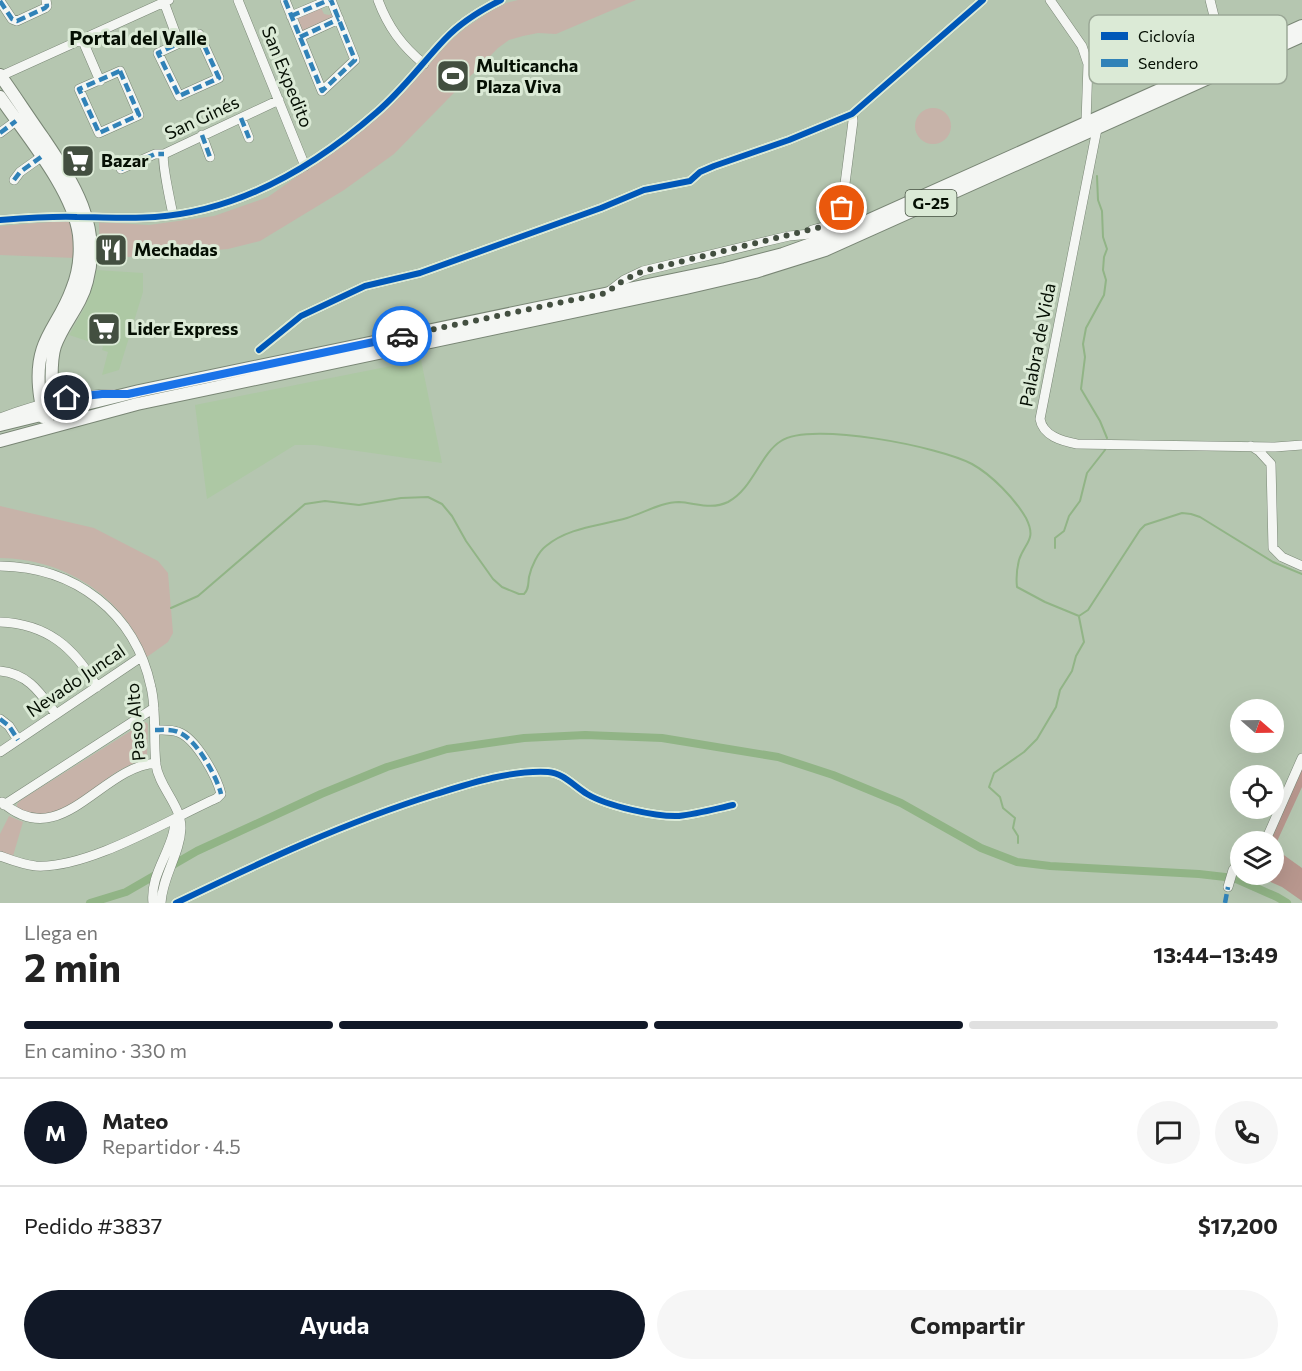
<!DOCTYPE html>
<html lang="es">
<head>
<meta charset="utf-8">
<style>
	:root { --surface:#fff; --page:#f6f6f6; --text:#222; --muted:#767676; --line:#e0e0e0; --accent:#111827 }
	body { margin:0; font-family:Commissioner,sans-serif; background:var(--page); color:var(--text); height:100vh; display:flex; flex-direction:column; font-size:22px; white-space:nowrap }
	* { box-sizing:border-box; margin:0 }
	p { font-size:20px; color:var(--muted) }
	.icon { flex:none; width:33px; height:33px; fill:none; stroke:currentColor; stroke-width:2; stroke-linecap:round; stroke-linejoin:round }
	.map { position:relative; height:903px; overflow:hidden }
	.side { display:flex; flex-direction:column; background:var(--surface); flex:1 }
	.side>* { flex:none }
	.needle { width:39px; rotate:110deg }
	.fabs { position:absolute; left:1230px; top:699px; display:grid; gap:12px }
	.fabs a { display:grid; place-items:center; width:54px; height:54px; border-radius:50%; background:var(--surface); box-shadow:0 6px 24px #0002; font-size:30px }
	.pin { position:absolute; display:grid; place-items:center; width:51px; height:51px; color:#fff; margin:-26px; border:3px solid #fff; border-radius:50%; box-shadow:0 2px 6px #0007 }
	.courier { position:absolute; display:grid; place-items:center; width:60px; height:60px; margin:-30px; border:4px solid #1a73e8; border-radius:50%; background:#fff; color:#222; box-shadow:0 2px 8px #0007 }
	.head em { font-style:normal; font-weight:700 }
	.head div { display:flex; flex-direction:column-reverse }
	.head { display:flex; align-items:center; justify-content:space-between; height:102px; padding:0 24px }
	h1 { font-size:39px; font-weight:700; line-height:45px }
	.bar { display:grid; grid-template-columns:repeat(4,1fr); gap:9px 6px; align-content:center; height:72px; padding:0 24px }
	.bar i { height:8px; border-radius:4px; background:var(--line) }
	.bar .on { background:var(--accent) }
	.bar p { grid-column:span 4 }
	.line { display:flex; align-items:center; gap:15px; padding:0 24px; border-top:2px solid var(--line) }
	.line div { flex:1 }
	.round { display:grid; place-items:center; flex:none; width:63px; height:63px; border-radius:32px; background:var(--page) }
	.button { display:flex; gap:12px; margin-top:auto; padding:12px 24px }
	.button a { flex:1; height:69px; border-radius:36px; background:var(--accent); color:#fff; font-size:24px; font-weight:700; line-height:69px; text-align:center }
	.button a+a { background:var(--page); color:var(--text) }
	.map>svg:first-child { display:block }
	.built { fill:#adc8a4 }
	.green { fill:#c7b3a9 }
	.forest { fill:#b8978e }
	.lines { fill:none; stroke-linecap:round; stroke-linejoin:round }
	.stream { stroke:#91b486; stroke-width:2 }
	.canal { stroke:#91b486; stroke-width:8 }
	.minor-casing { stroke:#798675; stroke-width:10 }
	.major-casing { stroke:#798675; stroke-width:14 }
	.minor { stroke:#f4f6f3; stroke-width:9 }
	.major { stroke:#f4f6f3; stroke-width:12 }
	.quiet { stroke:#3082b8; stroke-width:4.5; stroke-dasharray:9 4.5; stroke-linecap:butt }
	.cycleway-casing { stroke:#dbead6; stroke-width:10 }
	.cycleway { stroke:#0057b8; stroke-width:6 }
	.done { stroke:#434f40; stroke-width:6; stroke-dasharray:0 10.8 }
	.route { stroke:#1a73e8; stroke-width:8 }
	.labels { text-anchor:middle; stroke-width:6; stroke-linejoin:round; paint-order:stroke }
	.shield { fill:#dbead6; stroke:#455142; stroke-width:1.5 }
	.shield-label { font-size:16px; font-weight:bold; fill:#050f03 }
	.poi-label { font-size:18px; font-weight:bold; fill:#050f03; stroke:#dbead6; text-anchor:start }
	.street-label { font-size:18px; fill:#050f03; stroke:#dbead6 }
	.neighbourhood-label { font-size:20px; font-weight:bold; fill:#050f03; stroke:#dbead6 }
	.key { fill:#dbead6; stroke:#9ba897; stroke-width:1.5 }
	.key-label { font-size:16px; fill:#050f03 }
</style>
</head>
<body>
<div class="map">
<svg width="1302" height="903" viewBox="0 0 1302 903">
	<rect width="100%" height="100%" fill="#b5c6b0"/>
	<!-- built -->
	<path class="built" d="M 96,270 L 143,273 L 143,292 L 119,370 L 102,375 L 108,352 L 102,350 L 103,346 L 69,335 L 85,307 L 95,280 Z
		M 421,360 L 442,463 L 315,445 L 295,445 L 207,499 L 195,405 Z"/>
	<!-- green -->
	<path class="green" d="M 518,0 L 636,0 L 556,34 L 538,33 L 523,36 L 509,40 L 498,48 L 394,154 L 344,190 L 260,241 L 228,249 L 129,257 L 100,257 L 99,222 L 149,225 L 214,216 L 268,197 L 369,125 L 391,106 L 449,42 L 464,29 L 492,10 L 506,3 Z
		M 320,6 L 324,14 L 329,15 L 332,13 L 334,18 L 303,33 L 296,15 Z
		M915 126a18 18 0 1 1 36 0a18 18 0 1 1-36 0Z
		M 73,220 L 75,258 L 0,255 L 0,226 Z
		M 0,506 L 94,528 L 158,561 L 168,573 L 173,633 L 168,642 L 147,657 C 123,596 65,559 0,558 Z
		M 145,722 L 148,724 L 147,755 L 145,759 C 135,762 125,767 115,773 C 89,790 52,831 17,808 L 17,804 L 21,800 Z
		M 9,816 L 23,822 L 13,856 L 0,852 L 0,834 Z"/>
	<!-- forest -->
	<path class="forest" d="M 1302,769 L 1302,787 L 1274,848 L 1302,868 L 1302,901 L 1282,887 L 1255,875 L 1274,874 L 1274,842 L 1270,839 Z"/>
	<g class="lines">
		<!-- stream -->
		<path class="stream" d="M 1097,176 L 1098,200 L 1102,211 L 1103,237 L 1107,249 L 1104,257 L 1103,270 L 1106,280 L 1104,295 L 1086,328 L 1083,344 L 1085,357 L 1081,389 L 1100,421 L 1107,438
			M 1055,548 L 1055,538 L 1064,531 L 1069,516 L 1080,501 L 1087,473 L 1105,450
			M 171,608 L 198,596 L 305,504 L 325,501 L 359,505 L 401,498 L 428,497 L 442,504 L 452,516 L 466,541 L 493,579 L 502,587 L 519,594 L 524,594 C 529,589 528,584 529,577 C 531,567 538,552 546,546 C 569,527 600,526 627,518 C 644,513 661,502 679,502 C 696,503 711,510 728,502 C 753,489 760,454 781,441 C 811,421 941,447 972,464 C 992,475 1015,499 1026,518 C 1037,540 1025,542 1019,560 C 1017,568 1016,578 1017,587 L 1045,602 L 1079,616 L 1088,610 L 1140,530 L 1145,525 L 1182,513 L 1191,514 L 1200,517 L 1273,562 L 1302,574
			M 1018,843 L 1018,836 L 1013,828 L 1015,818 L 1003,808 L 1000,797 L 989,787 L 994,773 L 1024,752 L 1037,739 L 1056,707 L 1060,690 L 1072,671 L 1076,656 L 1084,642 L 1079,617"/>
		<!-- canal -->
		<path class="canal" d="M 90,903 L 126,892 L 197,851 L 321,794 L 387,767 L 447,749 L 524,738 L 585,735 L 662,738 L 778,757 L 833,775 L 901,803 L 981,848 L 1017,862 L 1050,866 L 1199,874 L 1234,878 L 1277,897 L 1287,903"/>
		<defs>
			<path id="minor" d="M 238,0 L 305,166
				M 285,0 L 322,91 L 355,60 L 331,0
				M 378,0 C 388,27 402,46 424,64
				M 1050,0 L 1082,46 L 1088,64 L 1086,122
				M 1210,0 L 1225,60
				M 0,1 L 12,19 L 17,21 L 45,8 L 47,6 L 46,0
				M 164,2 L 179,43
				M 291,16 L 329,0
				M 199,34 L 219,78 L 179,96 L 158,53 Z
				M 300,37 L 339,19
				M 82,39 L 100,81
				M 120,71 L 139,115 L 99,133 L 79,89 Z
				M 1,76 L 169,0
				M 241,118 L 249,138
				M 1097,129 L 1040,419 C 1043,436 1062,441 1077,444 L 1275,447 L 1302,445
				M 0,133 L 16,121
				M 202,135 L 210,157
				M 121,169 L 155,154 L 164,154
				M 14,180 L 20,172 L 41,157
				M 173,215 C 171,204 161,161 164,154 L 279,100
				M 0,220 C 26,218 52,216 77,217 C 103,217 129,219 155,217 C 240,211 314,167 377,112 C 403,90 422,63 445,39 C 461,22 481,10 501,0
				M 812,230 C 823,227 836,225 841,215 L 853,121 L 852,114
				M 607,293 L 624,280 L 643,271 L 789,236 L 821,233 L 834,234
				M 259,350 L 301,316 L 365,286 L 420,273 L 601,208 L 644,190 L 690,181 L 700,172 L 714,166 L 789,140 L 852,114 L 983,0
				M 0,418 C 37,404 74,394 114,394
				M 1251,446 L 1259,451 L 1271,464 L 1273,548 L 1282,557 L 1302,566
				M 0,566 C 75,567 135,612 151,687 C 157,712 153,739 156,765 C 159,787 181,805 181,828 C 180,854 162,877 161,903
				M 0,622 C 47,624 74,647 97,687
				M 0,671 C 29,674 40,693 56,714
				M 0,719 L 9,726 L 18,740
				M 0,752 L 141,657
				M 2,802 C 61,854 100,767 156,763
				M 4,805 L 154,708
				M 1265,842 L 1302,758
				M 0,856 C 11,860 24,865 36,866 C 88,869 168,820 217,798 L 221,794 C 217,777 196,738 178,732 C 171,729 162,730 155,730
				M 1228,887 L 1233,870 L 1240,861
				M 153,903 C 150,878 167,857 173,834 C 175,827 174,822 178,815
				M 176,903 C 261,862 346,822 436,794 C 471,783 511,770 548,772 C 563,773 574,786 587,794 C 607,806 656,817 679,816 C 697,814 715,809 733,805"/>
			<path id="major" d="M 0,75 C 15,96 29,118 44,139 C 73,182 102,226 87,281 C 81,306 63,323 55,346 C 47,370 58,397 43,417
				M 0,97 C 26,135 73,190 79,235 C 81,254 79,272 72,289 C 58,328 35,339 39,387 C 40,398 41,408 48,417
				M 0,425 L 139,391 L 725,269 L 783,254 L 836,235 L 1302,26
				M 0,441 L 137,404 L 686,288 L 755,272 L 825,250 L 1302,36"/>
		</defs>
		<!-- minor casing -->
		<use href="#minor" class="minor-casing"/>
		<!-- major casing -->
		<use href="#major" class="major-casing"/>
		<!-- minor -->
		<use href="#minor" class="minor"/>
		<!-- major -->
		<use href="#major" class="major"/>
		<!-- quiet -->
		<path class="quiet" d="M 285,0 L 322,91 L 355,60 L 331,0
			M 0,1 L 12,19 L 17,21 L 45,8 L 47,6 L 46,0
			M 291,16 L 329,0
			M 199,34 L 219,78 L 179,96 L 158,53 Z
			M 300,37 L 339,19
			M 120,71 L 139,115 L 99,133 L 79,89 Z
			M 241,118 L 249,138
			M 0,133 L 16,121
			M 202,135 L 210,157
			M 121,169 L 155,154 L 164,154
			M 14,180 L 20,172 L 41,157
			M 0,719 L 9,726 L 18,740
			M 155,730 C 162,730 171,729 178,732 C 196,738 217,777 221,794
			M 1225,903 L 1228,887"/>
		<defs>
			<path id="cycleway" d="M 0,220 C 26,218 52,216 77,217 C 103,217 129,219 155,217 C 240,211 314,167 377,112 C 403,90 422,63 445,39 C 461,22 481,10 501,0
				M 259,350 L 301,316 L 365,286 L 420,273 L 601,208 L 644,190 L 690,181 L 700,172 L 714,166 L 789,140 L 852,114 L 983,0
				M 176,903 C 261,862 346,822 436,794 C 471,783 511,770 548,772 C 563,773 574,786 587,794 C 607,806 656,817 679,816 C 697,814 715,809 733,805"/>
		</defs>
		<!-- cycleway casing -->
		<use href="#cycleway" class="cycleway-casing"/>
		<!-- cycleway -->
		<use href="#cycleway" class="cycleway"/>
	</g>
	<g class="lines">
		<!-- done -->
		<path class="done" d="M 402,336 L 606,293 L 624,280 L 643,271 L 829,225 L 838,220 L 842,208"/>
		<!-- route -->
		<path class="route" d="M 67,398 L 102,394 L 128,394 L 402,336"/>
	</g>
	<!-- icons -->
	<defs>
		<symbol id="stadium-square" viewBox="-11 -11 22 22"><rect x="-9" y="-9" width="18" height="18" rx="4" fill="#434f40" stroke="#dbead6"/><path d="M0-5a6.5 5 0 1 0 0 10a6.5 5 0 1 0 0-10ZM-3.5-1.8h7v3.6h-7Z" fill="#fff"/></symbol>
		<symbol id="supermarket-square" viewBox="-11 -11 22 22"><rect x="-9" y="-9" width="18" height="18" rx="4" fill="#434f40" stroke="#dbead6"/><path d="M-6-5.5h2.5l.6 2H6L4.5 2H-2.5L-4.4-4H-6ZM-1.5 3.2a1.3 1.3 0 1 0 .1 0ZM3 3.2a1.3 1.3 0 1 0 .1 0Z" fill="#fff"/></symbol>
		<symbol id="restaurant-square" viewBox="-11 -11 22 22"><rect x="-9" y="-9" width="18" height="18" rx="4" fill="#434f40" stroke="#dbead6"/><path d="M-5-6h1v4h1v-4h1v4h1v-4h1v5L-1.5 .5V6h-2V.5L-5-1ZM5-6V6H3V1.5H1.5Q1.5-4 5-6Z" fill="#fff"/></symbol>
	</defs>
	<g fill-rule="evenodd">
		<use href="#stadium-square" x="434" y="57" width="38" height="38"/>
		<use href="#supermarket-square" x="59" y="142" width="38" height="38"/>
		<use href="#restaurant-square" x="92" y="231" width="38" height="38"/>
		<use href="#supermarket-square" x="85" y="310" width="38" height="38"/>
	</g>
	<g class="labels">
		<!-- shield labels -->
		<rect class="shield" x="905.5" y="190" width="51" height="26" rx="4.5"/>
		<g class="shield-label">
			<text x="931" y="209">G-25</text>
		</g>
		<!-- poi labels -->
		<g class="poi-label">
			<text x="476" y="72">Multicancha<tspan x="476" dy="21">Plaza Viva</tspan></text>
			<text x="101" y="167">Bazar</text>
			<text x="134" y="256">Mechadas</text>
			<text x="127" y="335">Lider Express</text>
		</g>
		<!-- street labels -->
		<g class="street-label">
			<text transform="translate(287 77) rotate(68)" y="6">San Expedito</text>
			<text transform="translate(202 118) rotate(-25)" y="6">San Ginés</text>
			<text transform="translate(1038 345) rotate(-79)" y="6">Palabra de Vida</text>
			<text transform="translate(76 681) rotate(-34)" y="6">Nevado Juncal</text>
			<text transform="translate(136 722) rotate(-95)" y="6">Paso Alto</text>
		</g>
		<!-- neighbourhood labels -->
		<g class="neighbourhood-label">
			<text x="138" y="45">Portal del Valle</text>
		</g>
	</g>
	<!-- legend -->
	<rect x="1089" y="15" width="198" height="69" rx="9" class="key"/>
	<rect x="1101" y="32" width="27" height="8" fill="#0057b8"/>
	<rect x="1101" y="59" width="27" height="8" fill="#3082b8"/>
	<g class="key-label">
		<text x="1138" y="42">Ciclovía</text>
		<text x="1138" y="69">Sendero</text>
	</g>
</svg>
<div class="fabs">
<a><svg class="needle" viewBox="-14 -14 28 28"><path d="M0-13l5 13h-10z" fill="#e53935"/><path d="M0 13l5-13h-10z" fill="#767676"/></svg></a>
<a><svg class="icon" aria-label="locate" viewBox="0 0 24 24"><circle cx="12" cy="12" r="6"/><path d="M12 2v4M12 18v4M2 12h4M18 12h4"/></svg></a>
<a><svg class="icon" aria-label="layers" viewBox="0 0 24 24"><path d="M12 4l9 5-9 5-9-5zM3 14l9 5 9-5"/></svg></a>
</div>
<div class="pin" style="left:842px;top:208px;background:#ea580c"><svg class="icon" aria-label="bag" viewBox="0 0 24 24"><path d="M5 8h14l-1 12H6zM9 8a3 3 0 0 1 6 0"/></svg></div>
<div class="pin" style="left:67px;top:398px;background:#1f2937"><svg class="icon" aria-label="home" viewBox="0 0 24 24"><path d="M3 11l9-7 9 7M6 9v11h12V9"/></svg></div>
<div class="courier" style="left:402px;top:336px"><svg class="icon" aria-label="car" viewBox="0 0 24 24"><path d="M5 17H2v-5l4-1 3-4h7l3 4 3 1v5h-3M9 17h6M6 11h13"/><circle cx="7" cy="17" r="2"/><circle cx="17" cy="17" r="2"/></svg></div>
</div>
<section class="side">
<div class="head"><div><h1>2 min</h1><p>Llega en</p></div><em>13:44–13:49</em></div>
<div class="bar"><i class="on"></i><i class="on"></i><i class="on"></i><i></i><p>En camino · 330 m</p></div>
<div class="line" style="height:108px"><b class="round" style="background:var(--accent);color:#fff">M</b><div><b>Mateo</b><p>Repartidor · 4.5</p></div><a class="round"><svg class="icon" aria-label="chat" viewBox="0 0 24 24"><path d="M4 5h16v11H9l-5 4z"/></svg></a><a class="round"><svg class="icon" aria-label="phone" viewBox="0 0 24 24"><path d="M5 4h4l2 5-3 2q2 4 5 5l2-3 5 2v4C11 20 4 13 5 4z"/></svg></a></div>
<div class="line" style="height:78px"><div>Pedido #3837</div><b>$17,200</b></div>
<div class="button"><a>Ayuda</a><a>Compartir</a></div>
</section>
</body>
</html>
